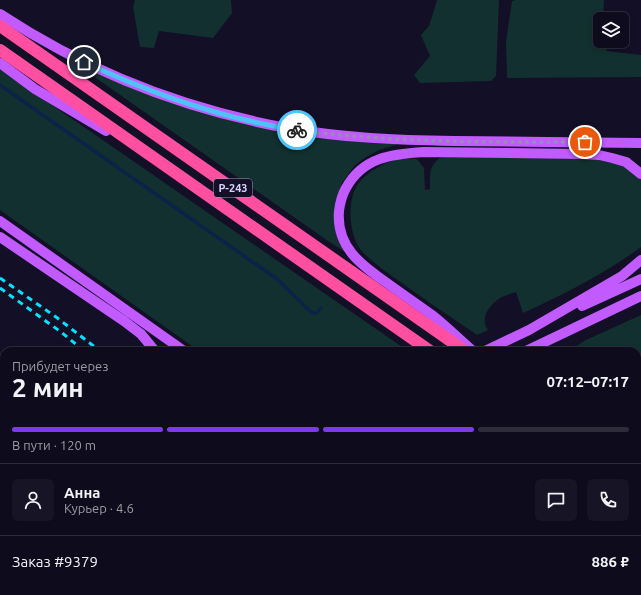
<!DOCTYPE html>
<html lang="ru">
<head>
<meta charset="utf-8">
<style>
	:root { --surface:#0e0b1c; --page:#171425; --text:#f1f3f6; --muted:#9b9ba3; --line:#2e2b3b; --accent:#7c3aed }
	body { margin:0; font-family:Ubuntu,sans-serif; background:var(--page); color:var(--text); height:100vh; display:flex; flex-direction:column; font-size:15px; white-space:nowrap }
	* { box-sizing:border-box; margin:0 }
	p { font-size:13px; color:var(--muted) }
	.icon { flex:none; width:22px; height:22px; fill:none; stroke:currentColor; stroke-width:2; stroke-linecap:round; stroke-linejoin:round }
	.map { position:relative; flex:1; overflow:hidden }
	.side { position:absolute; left:0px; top:347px; width:641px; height:248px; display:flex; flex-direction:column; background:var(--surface); border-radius:12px 12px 0 0; box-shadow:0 2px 6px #0003,0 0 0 1px var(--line) }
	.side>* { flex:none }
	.controls { position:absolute; left:593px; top:12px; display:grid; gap:8px }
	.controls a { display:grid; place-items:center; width:36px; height:36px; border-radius:6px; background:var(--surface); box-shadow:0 2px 6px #0003,0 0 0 1px var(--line); font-size:20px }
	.pin { position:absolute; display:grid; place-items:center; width:34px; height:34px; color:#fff; margin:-17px; border:2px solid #fff; border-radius:50%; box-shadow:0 1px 4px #0007 }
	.courier { position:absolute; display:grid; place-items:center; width:40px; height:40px; margin:-20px; border:3px solid #4fc3f7; border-radius:50%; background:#fff; color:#222; box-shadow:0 1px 5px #0007 }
	.head em { font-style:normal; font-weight:700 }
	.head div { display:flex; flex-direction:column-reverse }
	.head { display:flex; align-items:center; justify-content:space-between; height:68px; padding:0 12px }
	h1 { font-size:26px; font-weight:700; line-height:30px }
	.bar { display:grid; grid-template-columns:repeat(4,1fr); gap:6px 4px; align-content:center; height:48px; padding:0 12px }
	.bar i { height:5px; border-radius:3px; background:var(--line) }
	.bar .current { background:var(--accent) }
	.bar p { grid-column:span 4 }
	.line { display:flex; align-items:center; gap:10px; padding:0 12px; border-top:1px solid var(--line) }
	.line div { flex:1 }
	.round { display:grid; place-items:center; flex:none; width:42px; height:42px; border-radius:6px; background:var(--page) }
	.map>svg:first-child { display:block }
	.green { fill:#12302f }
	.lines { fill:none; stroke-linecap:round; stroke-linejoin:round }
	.stream { stroke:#0c2248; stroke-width:3.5 }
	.major { stroke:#c25bff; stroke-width:10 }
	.highway { stroke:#ff4fa3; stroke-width:12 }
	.rail { stroke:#00e5ff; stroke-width:3; stroke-dasharray:6 5; stroke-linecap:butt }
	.done { stroke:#948fb3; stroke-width:4; stroke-dasharray:0 7.2 }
	.route { stroke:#4fc3f7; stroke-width:5 }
	.labels { text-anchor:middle; stroke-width:3; stroke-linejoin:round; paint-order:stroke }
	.shield { fill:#130f26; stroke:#9e99be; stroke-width:1 }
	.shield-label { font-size:11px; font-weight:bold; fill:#d9d4ff }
</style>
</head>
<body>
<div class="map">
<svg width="641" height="595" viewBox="0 0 641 595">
	<rect width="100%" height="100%" fill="#130f26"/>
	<!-- green -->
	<path class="green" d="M 135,0 L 231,0 L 232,13 L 213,38 L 159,31 L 154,48 L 140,47 L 133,7 Z
		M 437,0 L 499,0 L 496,76 L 491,81 L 420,83 L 414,75 L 430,56 L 421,35 L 429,26 Z
		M 516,0 L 604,0 L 603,19 L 600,19 L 600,41 L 602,41 L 607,51 L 641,55 L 641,77 L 507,78 L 506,41 L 512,1 Z
		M 69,59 L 275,130 L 319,138 L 370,143 L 397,144 L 393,146 L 379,150 L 366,157 L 355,165 L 342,183 L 338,195 L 345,252 L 328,241 Z
		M 0,69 L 408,351 L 199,351 L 0,210 Z
		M 443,156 L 594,159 L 617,164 L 629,168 L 641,178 L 641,247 C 606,273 563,295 523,313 L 516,292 C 511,294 505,295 500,298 C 490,304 479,319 488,330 L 477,335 C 448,315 418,295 389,274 C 379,266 365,257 358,246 C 349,229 347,200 358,184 C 367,172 384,162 399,159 C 404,157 411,159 417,159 L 424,168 L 425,190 L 430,189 C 430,174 428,165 443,156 Z
		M 641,315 L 641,457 L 637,454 L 637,351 L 568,351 L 586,340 Z
		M 4,421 L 4,557 L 0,559 L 0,424 Z
		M 637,518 L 641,520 L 641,595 L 475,595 L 467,591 L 637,591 Z
		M 85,591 L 294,591 L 297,595 L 73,595 Z"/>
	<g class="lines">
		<!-- stream -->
		<path class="stream" d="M 0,85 L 277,279 L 311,312 L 314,313 L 317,313 L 321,308"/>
		<!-- major -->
		<path class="major" d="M 0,14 C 88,72 183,109 287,128 C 342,138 398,140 454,141 C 516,142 579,142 641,143
			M 0,63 L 35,89 L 106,131
			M 0,221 L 184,351
			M 0,237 L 124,321 L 141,334 L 155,351
			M 582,306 L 641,279
			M 473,351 C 459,339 446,326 432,315 C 417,304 402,294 387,283 C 361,265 336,247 339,211 C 340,203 342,195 346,188 C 363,157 392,154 424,152 L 582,154 L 599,155 L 612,158 L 626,162 L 641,174
			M 485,351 L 529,330 L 622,276 L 641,260
			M 526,351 L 641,296
			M 637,459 L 641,462
			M 637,509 L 641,512
			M 0,587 L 4,585
			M 428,591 L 436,595
			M 448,591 L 455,595
			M 10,595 L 18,591"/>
		<!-- highway -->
		<path class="highway" d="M 0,26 L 465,351
			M 0,50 L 430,351
			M 637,472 L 641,475
			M 637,497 L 641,500"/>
		<!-- rail -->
		<path class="rail" d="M 0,278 L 56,317 L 100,351
			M 0,288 L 61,332 L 84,351
			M 314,591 L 317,595
			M 325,591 L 328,595"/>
	</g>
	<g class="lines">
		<!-- done -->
		<path class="done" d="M 297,130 C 392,143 489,142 585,142"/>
		<!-- route -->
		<path class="route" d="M 84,62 C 152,94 223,119 297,130"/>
	</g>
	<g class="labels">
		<!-- shield labels -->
		<rect class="shield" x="214" y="179" width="38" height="18" rx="3"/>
		<g class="shield-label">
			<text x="233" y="192">Р-243</text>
		</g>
	</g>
</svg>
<div class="controls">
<a><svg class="icon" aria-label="layers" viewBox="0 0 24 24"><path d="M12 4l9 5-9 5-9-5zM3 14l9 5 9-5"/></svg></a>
</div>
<div class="pin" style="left:585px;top:142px;background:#ea580c"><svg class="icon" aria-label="bag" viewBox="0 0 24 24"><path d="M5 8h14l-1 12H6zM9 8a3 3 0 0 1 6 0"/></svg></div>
<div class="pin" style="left:84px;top:62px;background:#1f2937"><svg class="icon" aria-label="home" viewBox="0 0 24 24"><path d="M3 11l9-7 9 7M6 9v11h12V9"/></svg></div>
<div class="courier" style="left:297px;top:130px"><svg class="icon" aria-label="bike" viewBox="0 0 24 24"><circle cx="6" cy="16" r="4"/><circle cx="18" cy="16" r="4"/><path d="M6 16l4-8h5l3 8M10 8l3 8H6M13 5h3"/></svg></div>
<section class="side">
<div class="head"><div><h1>2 мин</h1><p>Прибудет через</p></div><em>07:12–07:17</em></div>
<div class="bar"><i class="current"></i><i class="current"></i><i class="current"></i><i></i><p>В пути · 120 m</p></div>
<div class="line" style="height:72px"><a class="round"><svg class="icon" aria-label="person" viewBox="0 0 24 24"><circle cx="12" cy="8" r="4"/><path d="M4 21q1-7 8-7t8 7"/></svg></a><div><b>Анна</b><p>Курьер · 4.6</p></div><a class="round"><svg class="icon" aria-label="chat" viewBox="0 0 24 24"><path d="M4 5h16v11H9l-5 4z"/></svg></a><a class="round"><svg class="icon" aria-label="phone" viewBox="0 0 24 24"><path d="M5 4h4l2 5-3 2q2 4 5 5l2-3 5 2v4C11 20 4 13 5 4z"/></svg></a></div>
<div class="line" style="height:52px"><div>Заказ #9379</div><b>886 ₽</b></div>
</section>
</div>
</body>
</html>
